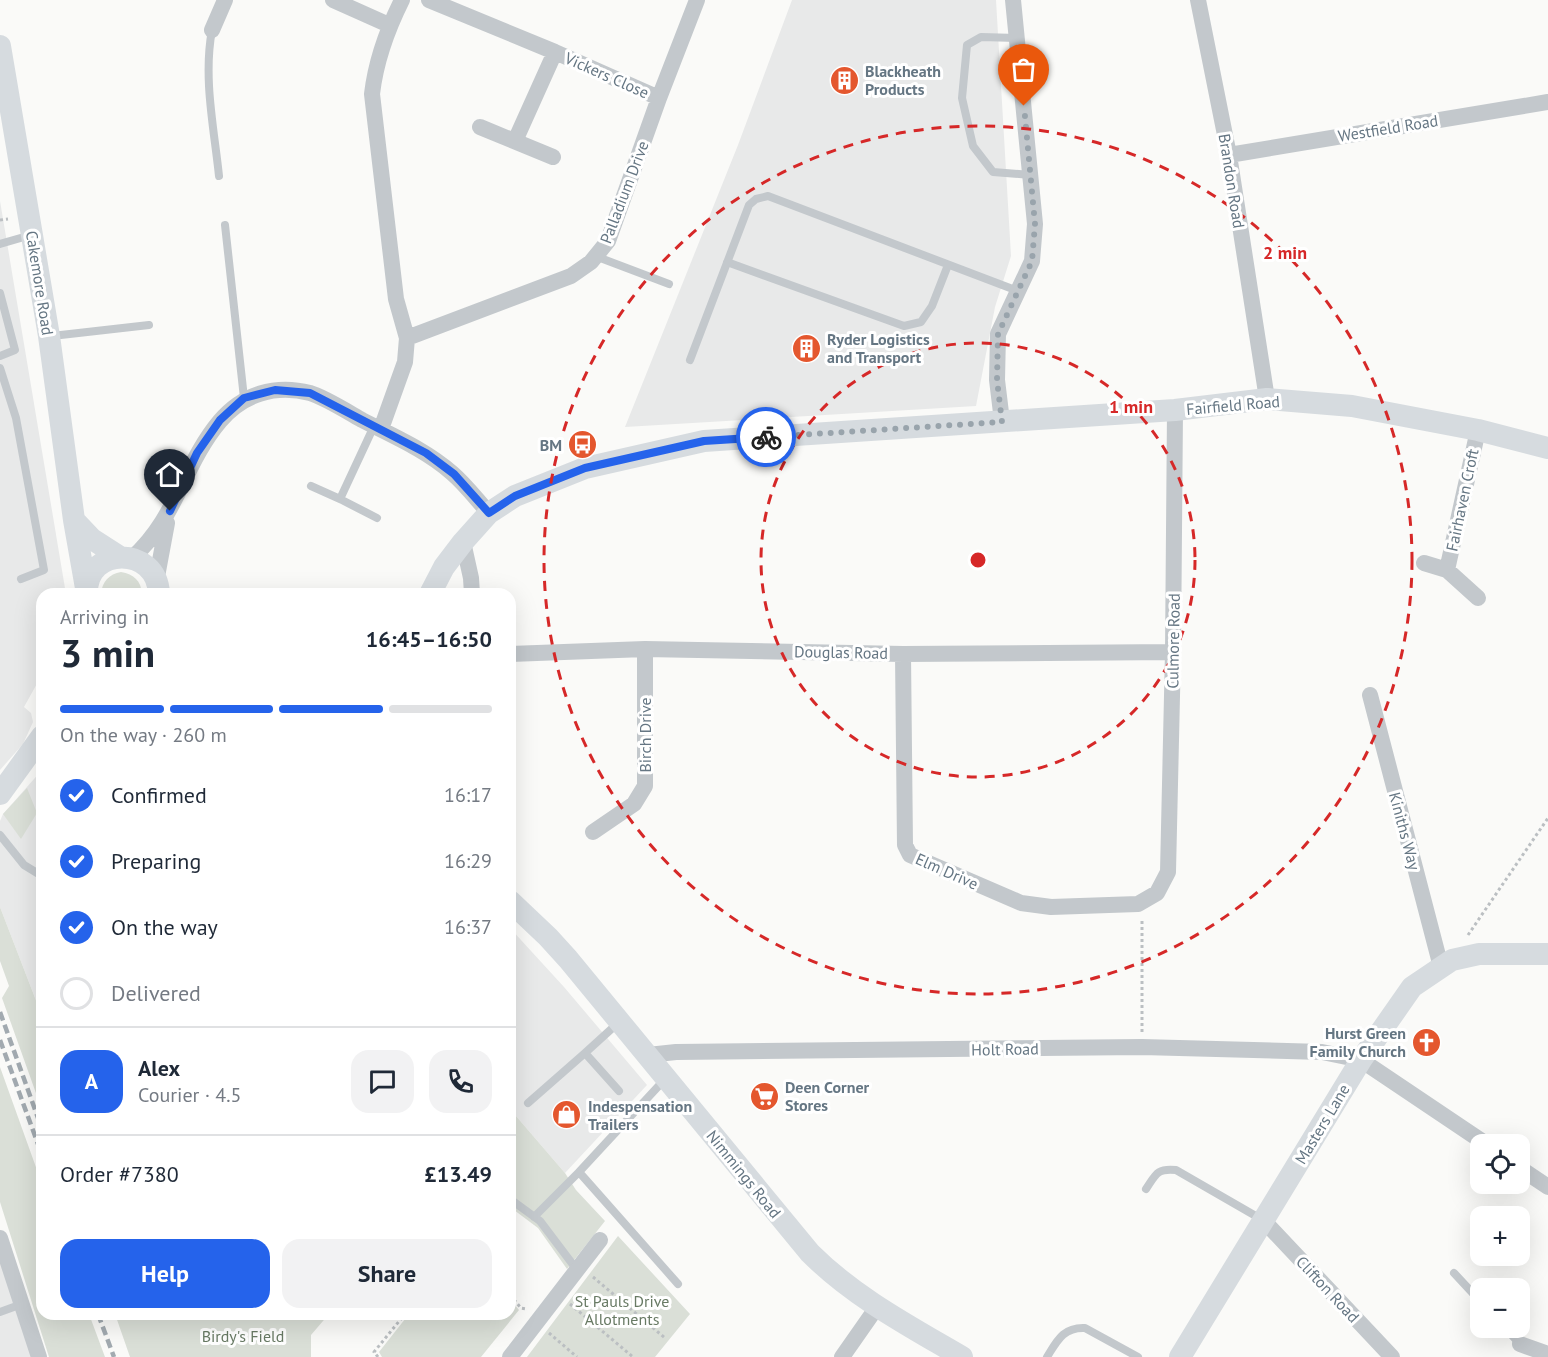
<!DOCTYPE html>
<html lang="en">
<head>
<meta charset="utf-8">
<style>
	:root { --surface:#fff; --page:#f2f2f3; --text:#1f2937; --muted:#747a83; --line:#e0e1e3; --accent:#2563eb }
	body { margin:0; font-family:"PT Sans",sans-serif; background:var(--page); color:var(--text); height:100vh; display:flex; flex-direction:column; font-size:22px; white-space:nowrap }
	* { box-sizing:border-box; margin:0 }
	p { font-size:20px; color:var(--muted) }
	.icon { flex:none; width:33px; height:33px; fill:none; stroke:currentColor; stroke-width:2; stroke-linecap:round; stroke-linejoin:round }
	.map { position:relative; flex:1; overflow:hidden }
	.drawer { position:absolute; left:36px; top:588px; width:480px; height:732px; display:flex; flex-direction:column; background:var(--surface); border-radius:18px; box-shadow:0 6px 24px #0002 }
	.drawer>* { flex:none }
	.fabs { position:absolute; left:1470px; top:1134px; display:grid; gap:12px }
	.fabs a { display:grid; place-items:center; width:60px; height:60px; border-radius:12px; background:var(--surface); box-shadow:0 6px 24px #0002; font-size:30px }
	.pin { position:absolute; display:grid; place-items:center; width:51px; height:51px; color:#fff; margin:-62px -26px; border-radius:50% 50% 50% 0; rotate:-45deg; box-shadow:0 0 6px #0007 }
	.pin .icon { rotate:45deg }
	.courier { position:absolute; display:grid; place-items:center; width:60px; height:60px; margin:-30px; border:4px solid #2563eb; border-radius:50%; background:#fff; color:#222; box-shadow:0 2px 8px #0007 }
	.headline em { font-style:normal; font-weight:700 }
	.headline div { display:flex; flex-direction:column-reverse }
	.headline { display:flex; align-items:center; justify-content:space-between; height:102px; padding:0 24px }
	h1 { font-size:39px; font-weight:700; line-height:45px }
	.bar { display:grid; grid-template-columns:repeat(4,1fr); gap:9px 6px; align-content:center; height:72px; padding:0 24px }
	.bar i { height:8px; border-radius:4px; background:var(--line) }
	.bar .on { background:var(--accent) }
	.bar p { grid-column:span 4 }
	.line { display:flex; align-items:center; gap:15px; padding:0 24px; border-top:2px solid var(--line) }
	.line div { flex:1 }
	.round { display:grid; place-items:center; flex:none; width:63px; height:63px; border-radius:18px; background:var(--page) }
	ol { padding:0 24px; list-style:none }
	li { display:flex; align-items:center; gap:18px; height:66px }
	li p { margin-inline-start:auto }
	li .icon { padding:6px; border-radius:50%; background:var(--accent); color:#fff; stroke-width:4 }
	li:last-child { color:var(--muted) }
	li i { width:33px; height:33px; border:3px solid var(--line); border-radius:50% }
	.button { display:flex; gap:12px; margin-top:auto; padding:12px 24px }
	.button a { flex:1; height:69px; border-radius:18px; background:var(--accent); color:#fff; font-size:24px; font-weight:700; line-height:69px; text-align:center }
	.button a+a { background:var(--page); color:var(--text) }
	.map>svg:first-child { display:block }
	.built { fill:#e8e9e9 }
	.green { fill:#dadfd7 }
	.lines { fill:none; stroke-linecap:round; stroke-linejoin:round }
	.path { stroke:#bbbfc2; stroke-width:3; stroke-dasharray:3 3; stroke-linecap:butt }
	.lane { stroke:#c3c8cc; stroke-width:8 }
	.street { stroke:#c3c8cc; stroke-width:16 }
	.secondary { stroke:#d6dbdf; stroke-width:22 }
	.rail { stroke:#a2aab0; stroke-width:4.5; stroke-dasharray:9 4.5; stroke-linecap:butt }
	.done { stroke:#99a4ac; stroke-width:6; stroke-dasharray:0 10.8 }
	.route { stroke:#2563eb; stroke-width:8 }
	.ring { fill:none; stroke:#d62828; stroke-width:3; stroke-dasharray:10 8 }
	.labels { text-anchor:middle; stroke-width:6; stroke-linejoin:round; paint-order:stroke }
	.poi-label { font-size:16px; font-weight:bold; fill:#657683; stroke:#fff; text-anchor:start }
	.street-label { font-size:16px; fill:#657683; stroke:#fff }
	.park-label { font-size:16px; fill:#687a64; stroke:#fff }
	.centre { fill:#d62828; stroke:#fff; stroke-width:3 }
	.ring-label { font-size:18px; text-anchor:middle; font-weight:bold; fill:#d62828; stroke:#fff; stroke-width:6; stroke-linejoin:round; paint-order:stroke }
</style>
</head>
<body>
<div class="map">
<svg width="1548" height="1357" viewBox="0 0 1548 1357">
	<rect width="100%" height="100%" fill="#fafaf8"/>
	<!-- built -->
	<path class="built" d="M 792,0 L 996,0 L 1011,256 L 995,307 L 976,406 L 625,427 L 738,145 Z
		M 0,201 L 66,594 L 42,594 L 42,680 L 39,680 L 24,707 L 31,713 L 33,722 L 23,744 L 0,770 Z
		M 42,770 L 42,1016 L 0,907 L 0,821 L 3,814 Z
		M 510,928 L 564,987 L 647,1085 L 565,1173 L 510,1109 Z
		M 0,1238 L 39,1357 L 0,1357 Z"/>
	<!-- green -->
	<path class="green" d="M 121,572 C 134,574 141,581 142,594 L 101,594 C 102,582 109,574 121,572 Z
		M 27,788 L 37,813 L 21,839 L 3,814 Z
		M 0,907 L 42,1016 L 42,1110 L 2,998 L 9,986 L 0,961 Z
		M 0,1067 L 42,1184 L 42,1314 L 89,1314 L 105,1357 L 49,1357 L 0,1202 Z
		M 510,1109 L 565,1173 L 576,1190 L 605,1221 L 567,1269 L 538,1228 L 510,1207 Z
		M 618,1236 L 690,1314 L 655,1357 L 527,1357 Z
		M 510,1299 L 519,1310 L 481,1357 L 382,1357 L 379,1352 L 409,1314 L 510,1314 Z
		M 115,1314 L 329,1314 L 311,1335 L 311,1357 L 130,1357 Z"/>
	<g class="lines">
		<!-- path -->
		<path class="path" d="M 0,220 L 8,219
			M 1468,935 L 1548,818
			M 1142,1032 L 1142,918
			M 593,1277 L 665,1338
			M 510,1295 L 521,1308 L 527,1309
			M 570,1304 L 633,1357
			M 549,1333 L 577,1357
			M 378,1357 L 374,1352 L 405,1314"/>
		<!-- lane -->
		<path class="lane" d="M 212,30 C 203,78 214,128 219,176
			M 1017,38 L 981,37 L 967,45 L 962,98 L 973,146 L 993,172 L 1031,175
			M 225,225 L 244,398
			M 0,244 L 31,235
			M 595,256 L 669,284
			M 727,262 L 904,326 L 921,322 L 932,306 L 948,265
			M 0,293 L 15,350 L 0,356
			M 52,336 L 149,325
			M 690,360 L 749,205 L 756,199 L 768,196 L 1018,291
			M 0,368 L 16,418 L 44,570 L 21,579
			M 374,426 L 340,499 L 377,518
			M 311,486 L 340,499
			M 0,835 L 24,865 L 42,876
			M 585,1053 L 618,1023
			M 528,1103 L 585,1053 L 619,1091
			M 579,1172 L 666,1078
			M 1146,1189 C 1156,1174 1157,1168 1176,1170 L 1261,1219
			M 510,1199 L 540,1221 L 577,1270
			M 534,1217 L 579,1172 L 678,1284
			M 1454,1273 L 1480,1301
			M 0,1312 L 22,1304
			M 1505,1328 L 1520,1344
			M 1047,1357 C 1057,1341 1063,1327 1085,1328 L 1138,1357"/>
		<!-- street -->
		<path class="street" d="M 333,0 L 389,25
			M 429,0 L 555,52 L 659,98
			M 1198,0 L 1229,155 L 1267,399
			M 212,30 L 225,0
			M 480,127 L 553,157
			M 515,141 L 555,52
			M 1229,155 L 1548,102
			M 407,338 L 571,276 L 591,262 L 608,241 L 659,98 L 697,0
			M 1002,421 L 997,380 L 998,334 L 1032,261 L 1035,224 L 1013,0
			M 381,429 L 405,362 L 407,338 L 396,299 L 372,94 C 376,60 387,30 402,0
			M 463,542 L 471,578 L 472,594
			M 132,558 C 177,518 183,465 220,421 C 243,394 275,384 310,393 C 324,397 348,412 362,420 C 393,436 426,450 452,473 C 466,485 477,500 489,513
			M 1424,563 L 1447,570 L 1478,598
			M 1447,570 L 1478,430
			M 156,582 L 167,523
			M 510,654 L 645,649 L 903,654 L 1173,652
			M 903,654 L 905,845 L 910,855 L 1021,903 L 1051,907 L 1138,904 L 1157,893 L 1168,872 L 1173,652 L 1175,410
			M 1370,695 L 1441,967
			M 593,832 L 634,804 L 645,786 L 645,649
			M 648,1055 L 676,1052 L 1142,1047 L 1322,1052 L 1361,1060 L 1486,1144
			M 1520,1168 L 1548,1187
			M 1264,1221 L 1392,1357
			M 0,1238 L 39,1357
			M 1520,1344 L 1548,1354
			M 510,1357 L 600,1240
			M 842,1357 L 877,1307"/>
		<!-- secondary -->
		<path class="secondary" d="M 0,46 L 49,336 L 74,520 L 86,588
			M 74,520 L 92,539 L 120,557
			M 87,593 C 86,546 157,545 159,594
			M 430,594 L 444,567 L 463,542 L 489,513 L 515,496 L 585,468 L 704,441 L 1175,410 L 1267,399 L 1352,406 L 1478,430 L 1548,448
			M 0,794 L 42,736
			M 510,901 L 548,937 L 568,959 L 810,1253 C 854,1297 909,1326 962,1357
			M 1180,1357 L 1361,1060 L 1412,987 L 1452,960 L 1479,954 L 1548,954"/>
		<!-- rail -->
		<path class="rail" d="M 0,1012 L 42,1129
			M 0,1040 L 42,1155
			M 98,1314 L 114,1357"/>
	</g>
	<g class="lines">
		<!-- done -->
		<path class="done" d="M 766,437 L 1002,422 L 997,380 L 998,334 L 1032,261 L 1035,224 L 1024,106"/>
		<!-- route -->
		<path class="route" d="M 170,511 L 197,453 L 220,420 L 244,398 L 275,390 L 310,393 L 426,453 L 454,474 L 489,513 L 515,496 L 585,468 L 704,441 L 766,437"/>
	</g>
	<!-- distance rings -->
	<g class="ring">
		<circle cx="978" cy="560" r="217"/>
		<circle cx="978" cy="560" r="434"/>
	</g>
	<!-- icons -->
	<defs>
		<symbol id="building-disc" viewBox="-11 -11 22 22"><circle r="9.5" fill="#e4572e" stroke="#fff"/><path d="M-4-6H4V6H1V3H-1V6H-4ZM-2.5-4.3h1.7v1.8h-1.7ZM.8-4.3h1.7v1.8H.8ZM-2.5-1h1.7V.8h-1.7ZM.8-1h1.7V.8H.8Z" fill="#fff"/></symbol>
		<symbol id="bus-disc" viewBox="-11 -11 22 22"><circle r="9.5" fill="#e4572e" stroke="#fff"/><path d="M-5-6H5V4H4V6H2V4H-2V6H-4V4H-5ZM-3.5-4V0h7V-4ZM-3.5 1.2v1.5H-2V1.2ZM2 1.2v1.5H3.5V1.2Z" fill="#fff"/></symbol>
		<symbol id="church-disc" viewBox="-11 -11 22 22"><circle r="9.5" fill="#e4572e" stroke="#fff"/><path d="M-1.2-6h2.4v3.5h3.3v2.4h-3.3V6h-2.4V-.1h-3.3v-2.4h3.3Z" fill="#fff"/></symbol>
		<symbol id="supermarket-disc" viewBox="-11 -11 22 22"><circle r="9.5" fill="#e4572e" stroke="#fff"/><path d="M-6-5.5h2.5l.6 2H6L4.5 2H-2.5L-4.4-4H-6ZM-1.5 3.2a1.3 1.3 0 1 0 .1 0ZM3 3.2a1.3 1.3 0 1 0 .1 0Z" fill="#fff"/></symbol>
		<symbol id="shop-disc" viewBox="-11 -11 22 22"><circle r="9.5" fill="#e4572e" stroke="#fff"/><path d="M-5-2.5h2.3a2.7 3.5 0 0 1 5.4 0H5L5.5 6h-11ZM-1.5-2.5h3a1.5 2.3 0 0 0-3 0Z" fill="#fff"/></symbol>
	</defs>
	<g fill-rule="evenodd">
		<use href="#building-disc" x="828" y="64" width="33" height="33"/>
		<use href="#building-disc" x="790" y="332" width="33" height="33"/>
		<use href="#bus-disc" x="566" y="428" width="33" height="33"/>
		<use href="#church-disc" x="1410" y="1026" width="33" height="33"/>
		<use href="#supermarket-disc" x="748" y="1080" width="33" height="33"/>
		<use href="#shop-disc" x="550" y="1098" width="33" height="33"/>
	</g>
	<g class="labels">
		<!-- poi labels -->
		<g class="poi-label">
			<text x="865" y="77">Blackheath<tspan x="865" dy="18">Products</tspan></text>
			<text x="827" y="345">Ryder Logistics<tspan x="827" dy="18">and Transport</tspan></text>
			<text x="562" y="451" text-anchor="end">BM</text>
			<text x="1406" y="1039" text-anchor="end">Hurst Green<tspan x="1406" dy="18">Family Church</tspan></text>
			<text x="785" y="1093">Deen Corner<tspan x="785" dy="18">Stores</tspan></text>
			<text x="588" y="1112">Indespensation<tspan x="588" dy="18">Trailers</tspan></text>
		</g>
		<!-- street labels -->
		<g class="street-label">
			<text transform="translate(607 75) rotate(24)" y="6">Vickers Close</text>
			<text transform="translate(1388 128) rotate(-9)" y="6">Westfield Road</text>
			<text transform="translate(1232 181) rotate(81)" y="6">Brandon Road</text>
			<text transform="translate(624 192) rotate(-69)" y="6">Palladium Drive</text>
			<text transform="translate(40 283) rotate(81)" y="6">Cakemore Road</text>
			<text transform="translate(1233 405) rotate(-5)" y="6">Fairfield Road</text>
			<text transform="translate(1462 500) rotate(-78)" y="6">Fairhaven Croft</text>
			<text transform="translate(1173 641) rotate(-89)" y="6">Culmore Road</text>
			<text transform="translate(841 652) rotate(1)" y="6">Douglas Road</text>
			<text transform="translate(645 735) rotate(-90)" y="6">Birch Drive</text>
			<text transform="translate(1405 831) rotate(75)" y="6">Kiniths Way</text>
			<text transform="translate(947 871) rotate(24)" y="6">Elm Drive</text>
			<text transform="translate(1005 1049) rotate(-1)" y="6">Holt Road</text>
			<text transform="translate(1322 1124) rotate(-59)" y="6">Masters Lane</text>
			<text transform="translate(744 1174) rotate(51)" y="6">Nimmings Road</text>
			<text transform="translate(1328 1289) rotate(47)" y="6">Clifton Road</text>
		</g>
		<!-- park labels -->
		<g class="park-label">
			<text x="622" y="1307">St Pauls Drive<tspan x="622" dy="18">Allotments</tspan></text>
			<text x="243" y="1342">Birdy's Field</text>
		</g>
	</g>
	<circle cx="978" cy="560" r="9" class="centre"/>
	<g class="ring-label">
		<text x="1285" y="259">2 min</text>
		<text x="1131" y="413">1 min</text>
	</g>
</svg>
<div class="fabs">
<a><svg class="icon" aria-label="locate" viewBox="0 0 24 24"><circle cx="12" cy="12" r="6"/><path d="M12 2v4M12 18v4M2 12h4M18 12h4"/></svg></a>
<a>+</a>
<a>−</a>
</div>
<div class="pin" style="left:1024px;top:106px;background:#ea580c"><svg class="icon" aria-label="bag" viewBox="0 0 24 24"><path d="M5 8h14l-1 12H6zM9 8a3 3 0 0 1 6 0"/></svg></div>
<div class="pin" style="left:170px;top:511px;background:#1f2937"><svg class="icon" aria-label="home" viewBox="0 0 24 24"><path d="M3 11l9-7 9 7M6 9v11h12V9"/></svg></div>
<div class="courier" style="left:766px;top:437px"><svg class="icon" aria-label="bike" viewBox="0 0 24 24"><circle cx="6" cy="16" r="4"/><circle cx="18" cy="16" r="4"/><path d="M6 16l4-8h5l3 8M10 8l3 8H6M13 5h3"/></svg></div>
<section class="drawer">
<div class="headline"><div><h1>3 min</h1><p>Arriving in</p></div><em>16:45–16:50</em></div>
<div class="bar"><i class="on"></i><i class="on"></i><i class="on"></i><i></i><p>On the way · 260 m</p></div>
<ol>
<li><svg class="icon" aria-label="check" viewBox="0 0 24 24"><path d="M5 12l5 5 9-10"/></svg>Confirmed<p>16:17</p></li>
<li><svg class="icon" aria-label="check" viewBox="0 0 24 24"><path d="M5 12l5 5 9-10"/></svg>Preparing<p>16:29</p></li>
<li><svg class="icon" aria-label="check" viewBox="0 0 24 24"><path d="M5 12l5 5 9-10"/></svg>On the way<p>16:37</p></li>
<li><i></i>Delivered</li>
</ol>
<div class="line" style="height:108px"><b class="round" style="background:var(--accent);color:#fff">A</b><div><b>Alex</b><p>Courier · 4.5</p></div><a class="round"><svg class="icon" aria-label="chat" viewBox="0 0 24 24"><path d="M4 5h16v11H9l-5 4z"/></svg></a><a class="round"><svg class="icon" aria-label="phone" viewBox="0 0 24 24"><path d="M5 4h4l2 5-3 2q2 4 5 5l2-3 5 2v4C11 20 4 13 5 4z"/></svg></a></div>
<div class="line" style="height:78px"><div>Order #7380</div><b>£13.49</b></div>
<div class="button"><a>Help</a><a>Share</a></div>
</section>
</div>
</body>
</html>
